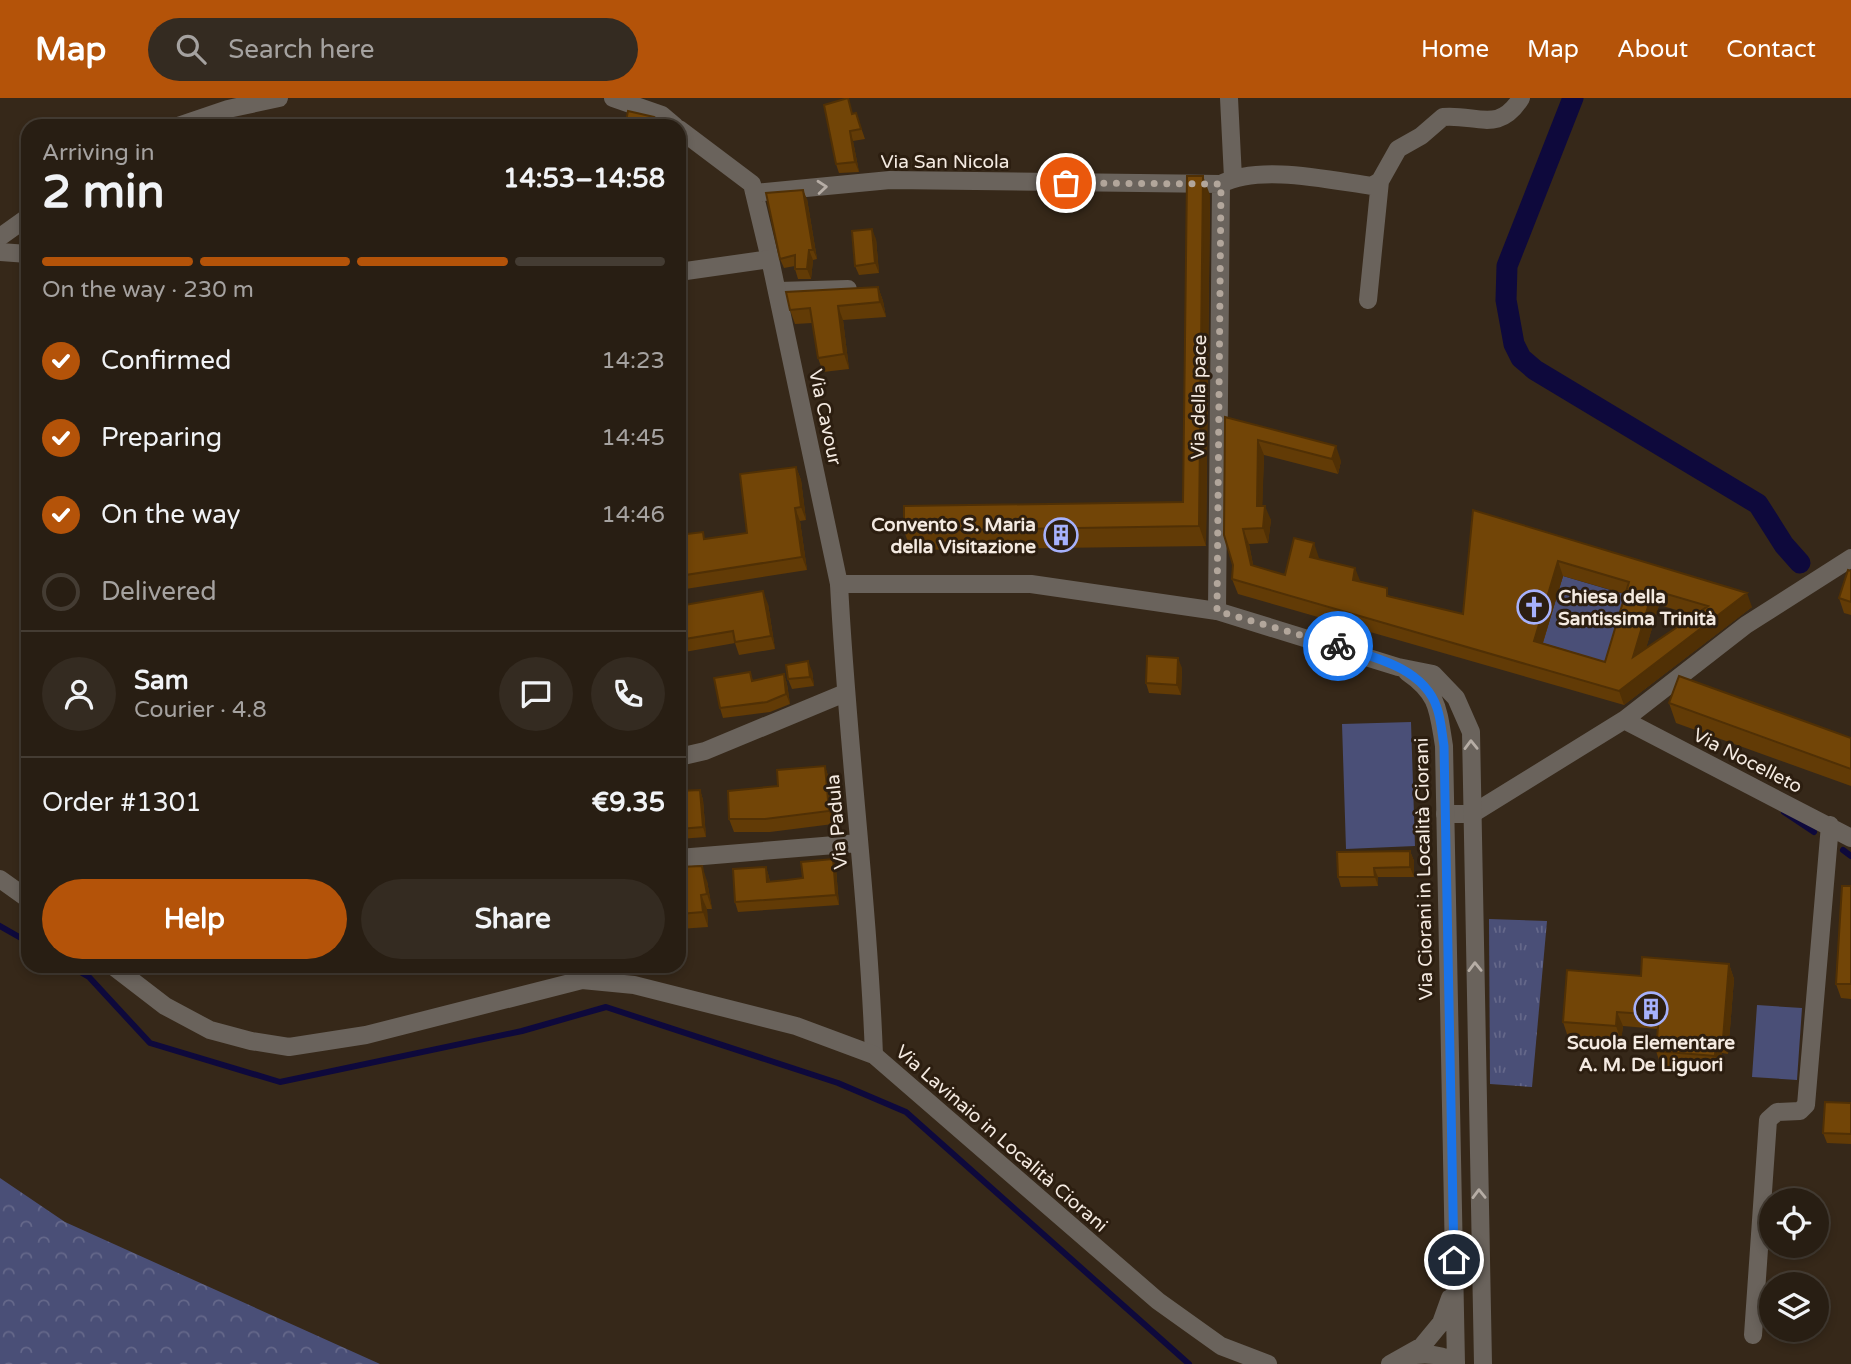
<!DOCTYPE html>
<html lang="en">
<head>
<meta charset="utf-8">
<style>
	:root { --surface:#281e13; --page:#342b21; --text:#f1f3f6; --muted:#a5a2a0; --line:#443c33; --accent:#b45309 }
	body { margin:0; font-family:"Varela Round",sans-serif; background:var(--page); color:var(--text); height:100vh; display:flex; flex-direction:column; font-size:26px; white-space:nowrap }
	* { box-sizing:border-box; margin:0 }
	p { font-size:23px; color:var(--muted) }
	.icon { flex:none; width:38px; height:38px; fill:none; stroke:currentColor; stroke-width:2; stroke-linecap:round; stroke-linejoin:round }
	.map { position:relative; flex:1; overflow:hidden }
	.drawer { position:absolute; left:21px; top:21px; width:665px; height:854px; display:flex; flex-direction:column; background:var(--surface); border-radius:21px; box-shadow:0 4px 10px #0003,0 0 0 2px var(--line) }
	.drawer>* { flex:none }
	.fabs { position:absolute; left:1759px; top:1090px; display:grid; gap:14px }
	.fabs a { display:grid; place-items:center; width:70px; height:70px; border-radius:50%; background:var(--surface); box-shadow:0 4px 10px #0003,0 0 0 2px var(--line); font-size:35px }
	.pin { position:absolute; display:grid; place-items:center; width:60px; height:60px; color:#fff; margin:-30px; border:4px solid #fff; border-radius:50%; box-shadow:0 2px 7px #0007 }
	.courier { position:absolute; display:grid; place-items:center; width:70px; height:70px; margin:-35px; border:5px solid #1a73e8; border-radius:50%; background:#fff; color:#222; box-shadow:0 2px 9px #0007 }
	.summary em { font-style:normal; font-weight:700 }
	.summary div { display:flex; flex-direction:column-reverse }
	.summary { display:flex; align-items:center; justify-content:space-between; height:119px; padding:0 21px }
	h1 { font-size:46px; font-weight:700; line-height:52px }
	.bar { display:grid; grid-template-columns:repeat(4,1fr); gap:10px 7px; align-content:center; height:84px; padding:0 21px }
	.bar i { height:9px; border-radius:5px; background:var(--line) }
	.bar .on { background:var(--accent) }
	.bar p { grid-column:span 4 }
	.line { display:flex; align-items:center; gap:18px; padding:0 21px; border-top:2px solid var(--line) }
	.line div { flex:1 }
	.round { display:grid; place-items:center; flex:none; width:74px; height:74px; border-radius:37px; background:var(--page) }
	ol { padding:0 21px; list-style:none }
	li { display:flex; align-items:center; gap:21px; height:77px }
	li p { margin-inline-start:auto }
	li .icon { padding:7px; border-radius:50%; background:var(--accent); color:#fff; stroke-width:4 }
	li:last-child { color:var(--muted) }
	li i { width:38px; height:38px; border:4px solid var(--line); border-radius:50% }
	.primary-button { display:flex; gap:14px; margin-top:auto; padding:14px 21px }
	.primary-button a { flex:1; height:80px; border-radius:42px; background:var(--accent); color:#fff; font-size:28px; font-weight:700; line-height:80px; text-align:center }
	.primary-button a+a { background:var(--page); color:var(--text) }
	header { display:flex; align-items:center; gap:42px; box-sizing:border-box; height:98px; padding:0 35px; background:var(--accent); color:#fff }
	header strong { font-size:33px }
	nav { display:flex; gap:38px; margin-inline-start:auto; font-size:24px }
	.search { width:490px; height:63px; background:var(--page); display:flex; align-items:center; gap:18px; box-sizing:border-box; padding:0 24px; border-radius:38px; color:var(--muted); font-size:26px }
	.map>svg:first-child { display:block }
	.forest { fill:url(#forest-crowns) }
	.park { fill:url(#park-tufts) }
	.garden { fill:#4a4f77 }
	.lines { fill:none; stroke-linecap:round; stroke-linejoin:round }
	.stream { stroke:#0e093c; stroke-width:6 }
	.canal { stroke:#0e093c; stroke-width:21 }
	.minor { stroke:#6a635c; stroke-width:18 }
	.tertiary { stroke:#6a635c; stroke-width:18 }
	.wall { fill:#623b06; fill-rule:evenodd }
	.shaded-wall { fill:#503005 }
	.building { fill:#724507; stroke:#503005; stroke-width:2; fill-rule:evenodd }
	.oneway { stroke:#b6ada5 }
	.done { stroke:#b2a69b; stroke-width:7; stroke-dasharray:0 12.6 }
	.route { stroke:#1a73e8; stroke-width:9 }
	.labels { text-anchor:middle; stroke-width:6; stroke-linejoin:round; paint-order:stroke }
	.street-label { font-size:19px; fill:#f4eae1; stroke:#2c1e10 }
	.poi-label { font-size:19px; font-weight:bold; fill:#f4eae1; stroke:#2c1e10; text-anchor:end }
</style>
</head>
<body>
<header>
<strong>Map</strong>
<div class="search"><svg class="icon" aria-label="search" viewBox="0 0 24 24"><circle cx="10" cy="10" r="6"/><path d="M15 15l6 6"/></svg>Search here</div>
<nav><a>Home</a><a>Map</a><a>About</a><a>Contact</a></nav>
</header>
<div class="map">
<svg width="1851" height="1266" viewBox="0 0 1851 1266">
	<defs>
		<pattern id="forest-crowns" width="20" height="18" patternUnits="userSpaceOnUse" patternTransform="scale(1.75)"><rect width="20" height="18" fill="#4a4f77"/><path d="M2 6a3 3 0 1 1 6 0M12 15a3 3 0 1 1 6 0" fill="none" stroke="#65688a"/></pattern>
		<pattern id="park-tufts" width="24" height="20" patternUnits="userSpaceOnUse" patternTransform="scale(1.75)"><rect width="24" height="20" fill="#4a4f77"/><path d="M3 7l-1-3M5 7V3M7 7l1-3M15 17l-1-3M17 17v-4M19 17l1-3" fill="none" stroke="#65688a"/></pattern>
	</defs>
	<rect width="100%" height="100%" fill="#362819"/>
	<!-- forest -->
	<path class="forest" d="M 0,1080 L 65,1124 L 380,1266 L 0,1266 Z"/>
	<!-- park -->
	<path class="park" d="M 1489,821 L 1547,823 L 1532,989 L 1490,986 Z"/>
	<!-- garden -->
	<path class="garden" d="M 1563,478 L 1634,499 L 1610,579 L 1539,557 Z
		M 1411,624 L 1415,748 L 1346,751 L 1342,626 Z
		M 1757,907 L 1802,910 L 1797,982 L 1752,979 Z"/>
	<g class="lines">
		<!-- stream -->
		<path class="stream" d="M 1784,714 L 1814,734
			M 1843,752 L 1851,758
			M 0,828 L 28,844
			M 70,868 L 89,879 L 150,945 L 280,984 L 522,933 L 606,909 L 838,985 L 906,1014 L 1189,1266"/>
		<!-- canal -->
		<path class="canal" d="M 1573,0 L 1507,168 L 1506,202 L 1514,246 L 1521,260 L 1535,272 L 1758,406 L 1784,447 L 1800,465"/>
		<!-- minor -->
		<path class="minor" d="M 613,0 L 662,17 L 675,28
			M 1229,0 L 1233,80
			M 178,28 L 228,11 L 279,0
			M 679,31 L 752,86 L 770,161
			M 754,95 L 890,82 L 1221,86 C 1259,66 1329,82 1372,88 L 1380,83 L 1398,51 L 1421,38 L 1443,19 C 1477,16 1499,36 1521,0
			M 0,139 L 28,119
			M 778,193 L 848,191
			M 1368,202 L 1380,83
			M 839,486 C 847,644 868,800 874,957
			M 1217,513 L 1221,86
			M 1624,622 L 1851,740
			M 679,659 L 705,653 L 845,595
			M 1445,716 L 1472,716 L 1624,622 L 1746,527 L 1851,460
			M 679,760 L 859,745
			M 1753,1237 L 1768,1022 L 1777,1014 L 1800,1013 L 1806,1007 L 1830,727"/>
		<!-- tertiary -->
		<path class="tertiary" d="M 0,154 L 28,156
			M 679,174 L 770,161 L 839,486 L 1031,486 L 1217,513 L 1398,569 L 1433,576 L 1456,600 L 1471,634 L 1483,1266
			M 1407,574 C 1439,596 1438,612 1444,648 L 1456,1266
			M 0,781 L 28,801
			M 113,868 L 165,908 L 210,932 L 251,943 L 289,949 L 366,937 L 582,882 L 634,887 L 796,928 L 874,957 L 1158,1203 L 1221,1248 L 1268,1266
			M 1409,1258 C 1425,1255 1441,1256 1456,1264
			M 1390,1266 L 1422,1248 L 1441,1225 L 1450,1200"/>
	</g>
	<!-- wall -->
	<path class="wall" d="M 856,15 L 865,41 L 853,43 L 859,74 L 839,75 L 836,66 L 853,16 Z
		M 1210,97 L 1206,448 L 911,452 L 904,433 L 1183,404 Z
		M 807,101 L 817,161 L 813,162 L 811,181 L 798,181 L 795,171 L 795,168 L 784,170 L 780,161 Z
		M 876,141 L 879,175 L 859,177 L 855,168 Z
		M 878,189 L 883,203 L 886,219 L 843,222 L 849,271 L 823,274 L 818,260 L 812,225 L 795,226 L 790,212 Z
		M 1225,319 L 1341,363 L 1338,376 L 1264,357 L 1262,408 L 1271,422 L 1268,445 L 1249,446 L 1253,467 L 1285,477 L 1319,460 L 1319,461 L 1360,483 L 1390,498 L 1463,516 L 1473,412 L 1752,509 L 1624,607 L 1238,496 L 1232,481 L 1233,467 ZM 1563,478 L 1625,496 L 1605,564 L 1543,545 ZM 1659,507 L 1694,517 L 1646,550 Z
		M 796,369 L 801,382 L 806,422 L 800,423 L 807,472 L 679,492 L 679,437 L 706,441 L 747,435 Z
		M 1851,473 L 1851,517 L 1844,515 L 1839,500 Z
		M 768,506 L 775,551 L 739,557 L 735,545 L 679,555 L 679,508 Z
		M 1182,570 L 1181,597 L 1149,595 L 1146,585 Z
		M 812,573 L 814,588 L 792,591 L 788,581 Z
		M 750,574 L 753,583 L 784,576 L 787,586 L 790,606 L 770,614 L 723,620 L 720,610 Z
		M 1669,605 L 1851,640 L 1851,688 L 1676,625 Z
		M 825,668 L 829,681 L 833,726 L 770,734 L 734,734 L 729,721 L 778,688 Z
		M 700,692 L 703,702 L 706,739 L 679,741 L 679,693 Z
		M 1410,753 L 1414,763 L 1414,779 L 1378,779 L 1378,788 L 1341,789 L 1338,779 Z
		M 679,769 L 707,783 L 712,811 L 707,811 L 708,829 L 679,831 Z
		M 766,769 L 769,779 L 770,784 L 803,780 L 836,771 L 839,807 L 738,814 L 735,804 Z
		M 1851,788 L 1851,901 L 1841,900 L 1836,886 Z
		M 1729,866 L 1734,881 L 1728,956 L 1722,955 L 1720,972 L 1661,968 L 1656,953 L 1658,931 L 1623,928 L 1621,943 L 1568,939 L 1563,924 L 1641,878 Z
		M 1851,1005 L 1851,1046 L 1827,1045 L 1823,1035 Z"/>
	<!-- shaded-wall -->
	<path class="shaded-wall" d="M 850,33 L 853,43 L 859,74 L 855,64 Z
		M 1203,78 L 1210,97 L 1206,448 L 1199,428 Z
		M 803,92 L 807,101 L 817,161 L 813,152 Z
		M 872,131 L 876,141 L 879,175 L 875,165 Z
		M 809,152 L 813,162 L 811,181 L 807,171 Z
		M 878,189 L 883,203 L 886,219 L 880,204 Z
		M 838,208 L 843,222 L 849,271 L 844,256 Z
		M 1258,342 L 1264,357 L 1262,422 L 1257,408 Z
		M 1336,348 L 1341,363 L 1338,376 L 1332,361 Z
		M 796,369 L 801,382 L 806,422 L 801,409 Z
		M 1265,408 L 1271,422 L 1268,445 L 1263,430 Z
		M 795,410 L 800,423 L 807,472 L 802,459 Z
		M 1243,431 L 1249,446 L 1256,481 L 1251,467 Z
		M 1314,445 L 1319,460 L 1316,473 L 1310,459 Z
		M 1558,463 L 1563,478 L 1539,557 L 1534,543 Z
		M 1355,470 L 1361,485 L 1353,482 Z
		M 1653,492 L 1659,507 L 1639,574 L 1633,559 Z
		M 763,493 L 768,506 L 775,551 L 771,538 Z
		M 1747,495 L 1752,509 L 1624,607 L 1619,593 Z
		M 1178,560 L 1182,570 L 1181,597 L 1177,587 Z
		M 808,563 L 812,573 L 814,588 L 810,579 Z
		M 784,576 L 787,586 L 790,606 L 786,596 Z
		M 825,668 L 829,681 L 833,726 L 829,713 Z
		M 700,692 L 703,702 L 706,739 L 703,729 Z
		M 1410,753 L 1414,763 L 1414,779 L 1410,769 Z
		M 833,761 L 836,771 L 839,807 L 836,797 Z
		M 702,768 L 707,783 L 712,811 L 707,796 Z
		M 766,769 L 769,779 L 770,794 L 767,784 Z
		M 1374,770 L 1378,779 L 1378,788 L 1375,779 Z
		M 701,797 L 707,811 L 708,829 L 703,814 Z
		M 1729,866 L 1734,881 L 1728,956 L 1723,941 Z
		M 1617,914 L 1623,928 L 1621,943 L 1616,928 Z
		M 1716,940 L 1722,955 L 1720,972 L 1715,958 Z"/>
	<!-- building -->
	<path class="building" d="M 848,0 L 852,16 L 856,15 L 861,31 L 850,33 L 855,64 L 836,66 L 824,7 Z
		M 628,13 L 654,19 L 667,28 L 625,28 Z
		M 1187,78 L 1203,78 L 1199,428 L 904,433 L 904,408 L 1183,404 Z
		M 803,92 L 813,152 L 809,152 L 807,171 L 795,171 L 795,157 L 780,161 L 766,95 Z
		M 872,131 L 875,165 L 855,168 L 852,133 Z
		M 878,189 L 880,204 L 838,208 L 844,256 L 818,260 L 810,210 L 790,212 L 786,194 Z
		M 1225,319 L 1336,348 L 1332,361 L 1258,342 L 1257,408 L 1265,408 L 1263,430 L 1243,431 L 1251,467 L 1285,477 L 1294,440 L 1314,445 L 1310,459 L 1355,470 L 1353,482 L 1387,490 L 1387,498 L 1463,516 L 1473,412 L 1747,495 L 1619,593 L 1232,481 L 1233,467 L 1224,437 ZM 1558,463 L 1629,484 L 1605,564 L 1534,543 ZM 1653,492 L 1708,508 L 1633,559 Z
		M 796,369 L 801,409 L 795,410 L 802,459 L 679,478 L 679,437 L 703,434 L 704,441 L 747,435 L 740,376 Z
		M 1848,472 L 1851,473 L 1851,504 L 1839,500 Z
		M 763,493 L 771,538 L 735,544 L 733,533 L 679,542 L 679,508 Z
		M 1147,558 L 1178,560 L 1177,587 L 1146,585 Z
		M 808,563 L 810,579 L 788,581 L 786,567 Z
		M 750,574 L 752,583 L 784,576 L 786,596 L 767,604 L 720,610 L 714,580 Z
		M 1679,578 L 1851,640 L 1851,671 L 1669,605 Z
		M 825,668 L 829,713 L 765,721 L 729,721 L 728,693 L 778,688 L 777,672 Z
		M 700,692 L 703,729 L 679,731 L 679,693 Z
		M 1410,753 L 1410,769 L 1374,770 L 1375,779 L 1338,779 L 1337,754 Z
		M 833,761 L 836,797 L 735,804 L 733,771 L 766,769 L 767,784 L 787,782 L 803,780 L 801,764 Z
		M 702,768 L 707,796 L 701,797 L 703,814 L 679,816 L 679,769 Z
		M 1842,788 L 1851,788 L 1851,886 L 1836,886 Z
		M 1642,859 L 1729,866 L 1723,941 L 1716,940 L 1715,958 L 1656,953 L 1659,917 L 1617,914 L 1616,928 L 1563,924 L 1567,872 L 1641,878 Z
		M 1825,1004 L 1851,1005 L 1851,1036 L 1823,1035 Z"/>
	<!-- one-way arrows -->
	<defs><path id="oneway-chevron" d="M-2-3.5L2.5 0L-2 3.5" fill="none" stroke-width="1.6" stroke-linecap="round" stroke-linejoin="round" transform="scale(1.75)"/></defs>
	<g class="oneway">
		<use href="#oneway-chevron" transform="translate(822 89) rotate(-5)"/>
		<use href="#oneway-chevron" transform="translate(1471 647) rotate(-91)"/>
		<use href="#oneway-chevron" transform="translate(1475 869) rotate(-91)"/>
		<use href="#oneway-chevron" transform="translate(1479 1096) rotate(-91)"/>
	</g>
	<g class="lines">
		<!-- done -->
		<path class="done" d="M 1066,85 L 1221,86 L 1217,513 L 1338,548"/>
		<!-- route -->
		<path class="route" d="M 1338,548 C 1374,559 1424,570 1437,610 C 1441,621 1442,636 1444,648 L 1454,1162"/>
	</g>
	<!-- icons -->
	<defs>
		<symbol id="building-ring" viewBox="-11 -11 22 22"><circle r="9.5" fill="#2c1e10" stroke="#a6b1fc" stroke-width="1.5"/><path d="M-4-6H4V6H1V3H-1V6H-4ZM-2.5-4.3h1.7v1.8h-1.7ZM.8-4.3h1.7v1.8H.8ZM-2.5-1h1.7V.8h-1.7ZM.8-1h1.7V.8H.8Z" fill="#a6b1fc"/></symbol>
		<symbol id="church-ring" viewBox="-11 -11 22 22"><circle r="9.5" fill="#2c1e10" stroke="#a6b1fc" stroke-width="1.5"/><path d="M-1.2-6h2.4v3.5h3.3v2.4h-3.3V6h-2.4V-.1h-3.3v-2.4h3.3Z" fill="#a6b1fc"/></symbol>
	</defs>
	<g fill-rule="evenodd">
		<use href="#building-ring" x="1042" y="418" width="38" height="38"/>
		<use href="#church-ring" x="1515" y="490" width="38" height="38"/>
		<use href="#building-ring" x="1632" y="892" width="38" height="38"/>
	</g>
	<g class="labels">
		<!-- street labels -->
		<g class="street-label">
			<text x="945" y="70">Via San Nicola</text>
			<text transform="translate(1198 299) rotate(-89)" y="7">Via della pace</text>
			<text transform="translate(826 319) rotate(78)" y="7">Via Cavour</text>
			<text transform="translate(1748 662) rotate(27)" y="7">Via Nocelleto</text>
			<text transform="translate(836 724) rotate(-95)" y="7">Via Padula</text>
			<text transform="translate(1423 771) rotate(-91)" y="7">Via Ciorani in Località Ciorani</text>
			<text transform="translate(1002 1040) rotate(41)" y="7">Via Lavinaio in Località Ciorani</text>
		</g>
		<!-- poi labels -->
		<g class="poi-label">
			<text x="1036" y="433">Convento S. Maria<tspan x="1036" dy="22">della Visitazione</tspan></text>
			<text x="1558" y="505" text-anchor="start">Chiesa della<tspan x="1558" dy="22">Santissima Trinità</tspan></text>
			<text x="1651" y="951" text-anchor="middle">Scuola Elementare<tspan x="1651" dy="22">A. M. De Liguori</tspan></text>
		</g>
	</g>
</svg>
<div class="fabs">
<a><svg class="icon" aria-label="locate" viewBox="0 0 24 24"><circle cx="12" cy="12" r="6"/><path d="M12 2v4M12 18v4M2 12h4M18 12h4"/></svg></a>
<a><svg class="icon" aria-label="layers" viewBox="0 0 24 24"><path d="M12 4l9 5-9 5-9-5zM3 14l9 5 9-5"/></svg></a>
</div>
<div class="pin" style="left:1066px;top:85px;background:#ea580c"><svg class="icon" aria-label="bag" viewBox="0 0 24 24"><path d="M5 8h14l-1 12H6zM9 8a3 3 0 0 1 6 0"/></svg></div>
<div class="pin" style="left:1454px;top:1162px;background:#1f2937"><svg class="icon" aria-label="home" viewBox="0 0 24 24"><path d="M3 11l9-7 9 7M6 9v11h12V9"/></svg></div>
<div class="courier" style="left:1338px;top:548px"><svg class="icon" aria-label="bike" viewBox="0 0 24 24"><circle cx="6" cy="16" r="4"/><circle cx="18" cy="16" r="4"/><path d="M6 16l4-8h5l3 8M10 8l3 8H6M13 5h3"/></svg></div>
<section class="drawer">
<div class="summary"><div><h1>2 min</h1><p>Arriving in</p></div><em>14:53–14:58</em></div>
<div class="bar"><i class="on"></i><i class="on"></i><i class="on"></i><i></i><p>On the way · 230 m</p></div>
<ol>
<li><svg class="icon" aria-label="check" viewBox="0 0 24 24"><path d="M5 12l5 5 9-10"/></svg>Confirmed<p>14:23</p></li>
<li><svg class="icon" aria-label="check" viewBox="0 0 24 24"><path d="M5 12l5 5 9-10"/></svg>Preparing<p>14:45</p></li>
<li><svg class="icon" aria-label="check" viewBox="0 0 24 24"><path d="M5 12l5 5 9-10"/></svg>On the way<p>14:46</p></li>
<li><i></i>Delivered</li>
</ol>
<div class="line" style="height:126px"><a class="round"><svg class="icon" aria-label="person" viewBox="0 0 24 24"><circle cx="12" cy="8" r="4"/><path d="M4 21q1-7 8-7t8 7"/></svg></a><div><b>Sam</b><p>Courier · 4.8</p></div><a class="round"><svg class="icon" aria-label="chat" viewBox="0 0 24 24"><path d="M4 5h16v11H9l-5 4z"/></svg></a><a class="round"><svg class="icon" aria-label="phone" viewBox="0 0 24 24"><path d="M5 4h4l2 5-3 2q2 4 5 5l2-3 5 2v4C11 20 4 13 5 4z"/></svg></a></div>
<div class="line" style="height:91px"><div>Order #1301</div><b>€9.35</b></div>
<div class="primary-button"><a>Help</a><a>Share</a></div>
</section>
</div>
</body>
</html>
